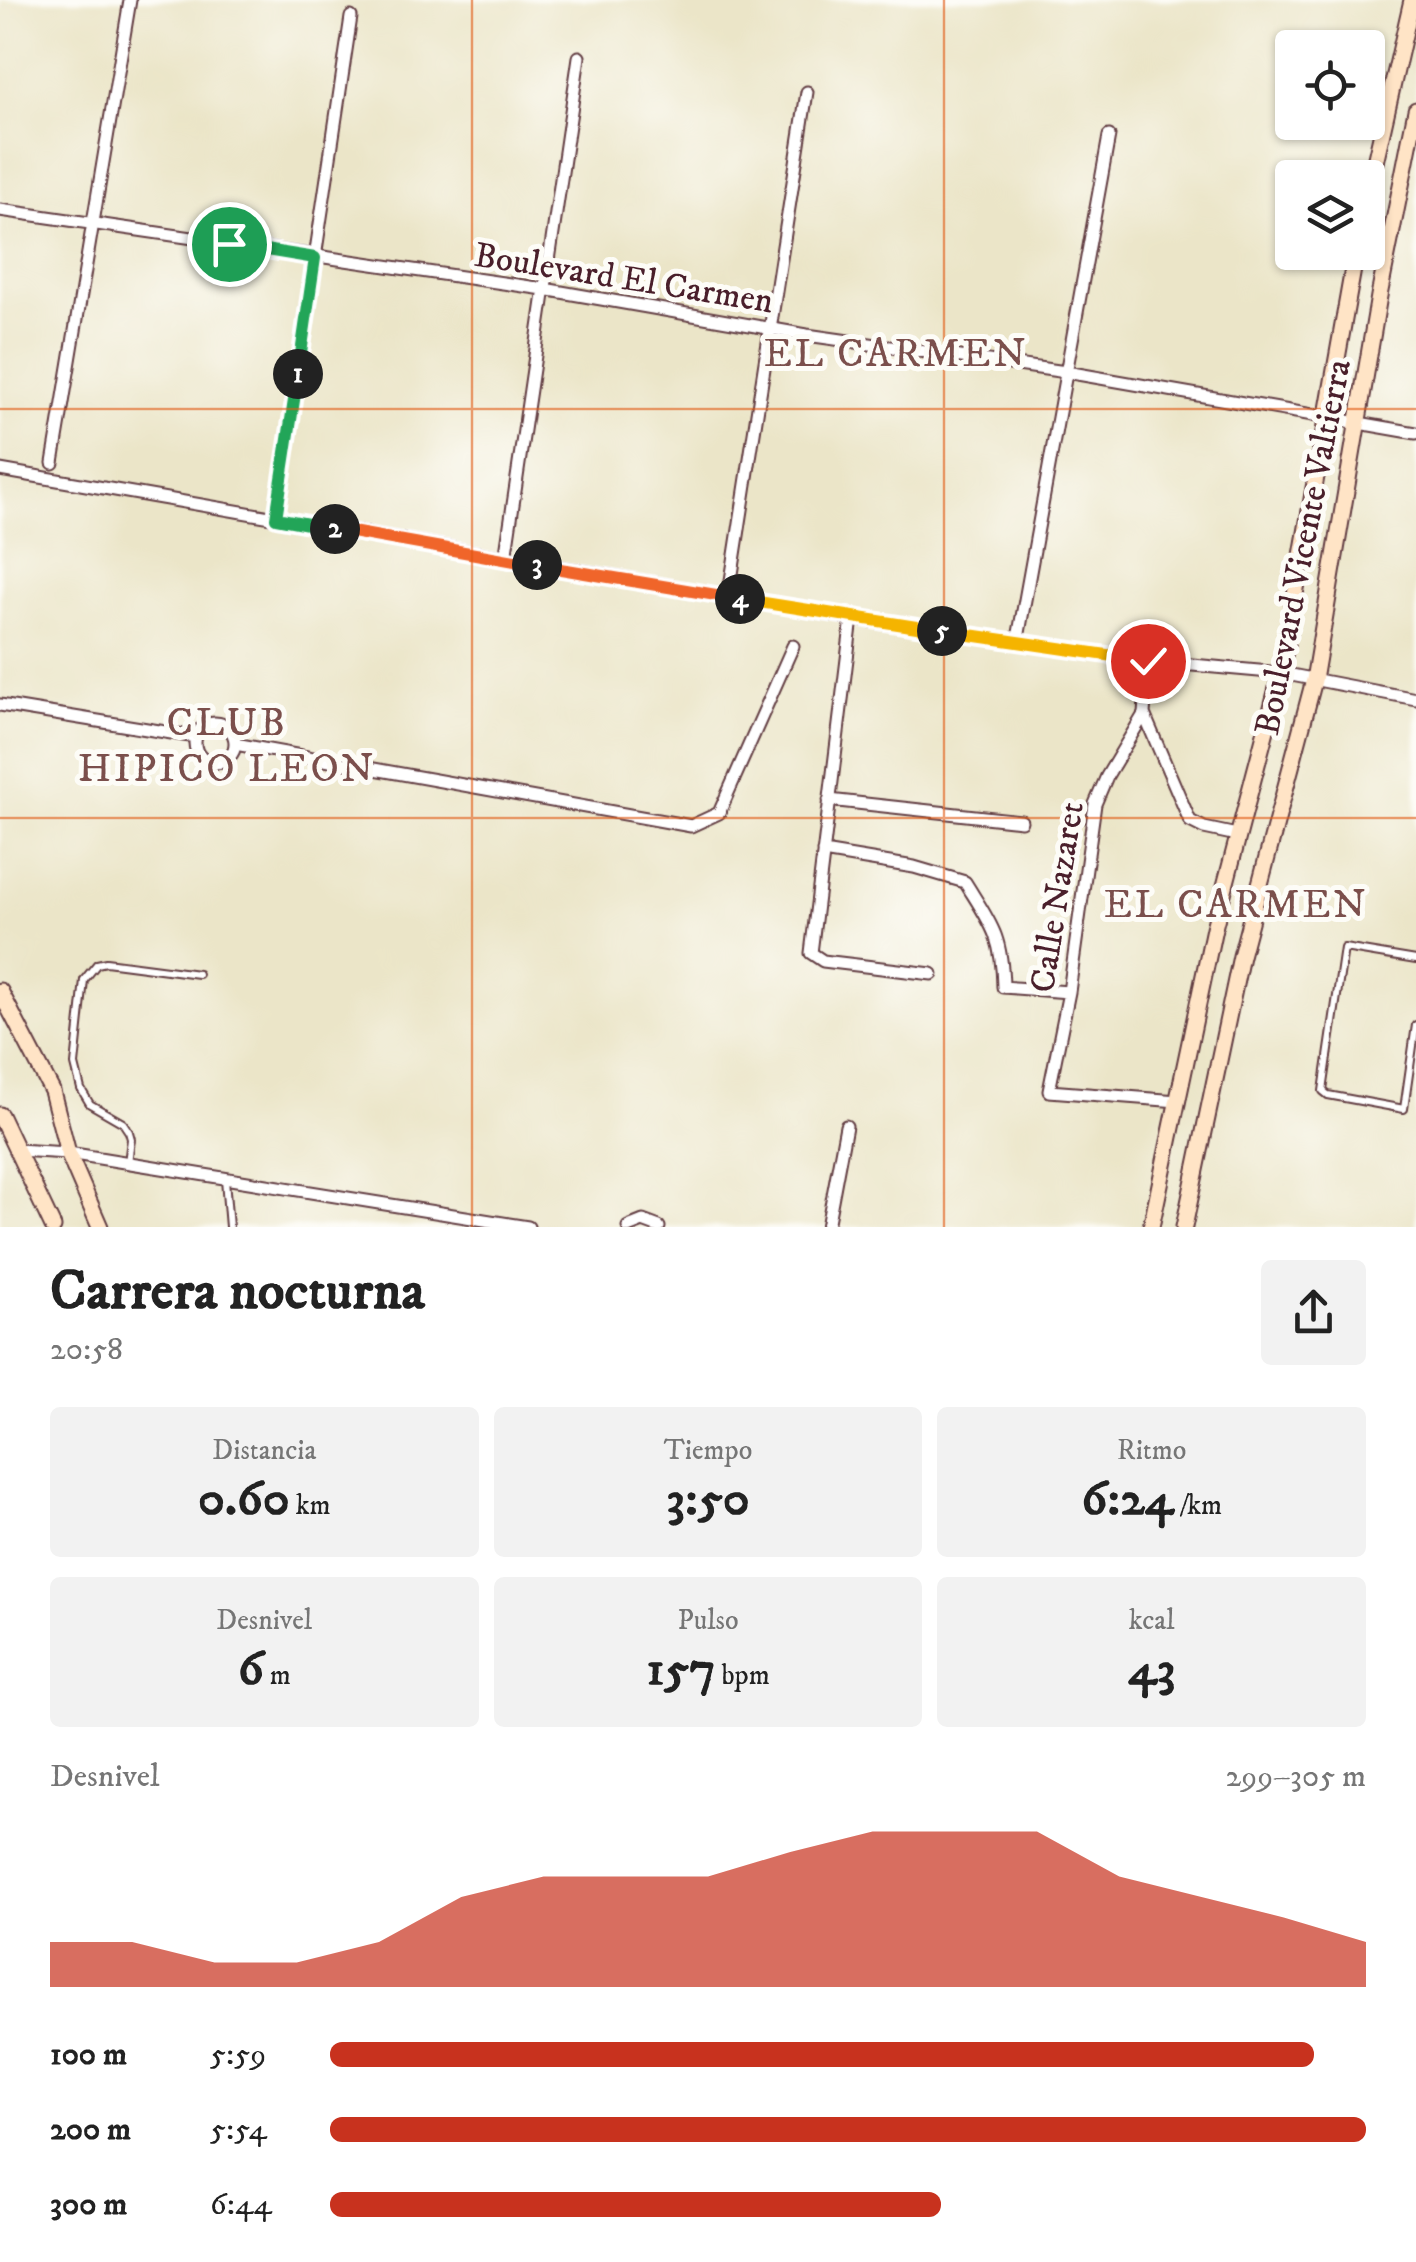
<!DOCTYPE html>
<html lang="es">
<head>
<meta charset="utf-8">
<style>
  :root { --surface:#fff; --page:#f2f2f2; --text:#222; --muted:#767676; --accent:#c8321e }
  body { margin:0; font-family:"IM FELL DW Pica",serif; background:var(--page); color:var(--text); height:100vh; display:flex; flex-direction:column; font-size:38px; white-space:nowrap }
  * { box-sizing:border-box; margin:0 }
  p { font-size:32px; color:var(--muted) }
  .icon { flex:none; width:55px; height:55px; fill:none; stroke:currentColor; stroke-width:2; stroke-linecap:round; stroke-linejoin:round }
  .map { position:relative; height:1227px; overflow:hidden }
  .sheet { display:flex; flex-direction:column; background:var(--surface); flex:1 }
  .sheet>* { flex:none }
  .fabs { position:absolute; left:1275px; top:30px; display:grid; gap:20px }
  .fabs a { display:grid; place-items:center; width:110px; height:110px; border-radius:10px; background:var(--surface); box-shadow:0 2px 8px #0004; font-size:50px }
  .pin { position:absolute; display:grid; place-items:center; width:85px; height:85px; color:#fff; margin:-42px; border:5px solid #fff; border-radius:50%; box-shadow:0 2px 10px #0007 }
  .km { position:absolute; width:50px; height:50px; margin:-25px; border-radius:50%; background:#222; color:#fff; font-size:28px; line-height:50px; text-align:center }
  .round { display:grid; place-items:center; flex:none; width:105px; height:105px; border-radius:10px; background:var(--page) }
  .overview { display:flex; align-items:center; justify-content:space-between; height:170px; padding:0 50px }
  h1 { font-size:55px; font-weight:700; line-height:75px }
  .metrics { display:grid; grid-template-columns:repeat(3,1fr); gap:15px; height:170px; padding:10px 50px }
  .metrics div { display:grid; align-content:center; border-radius:10px; background:var(--page); text-align:center }
  .metrics b { font-size:50px; font-weight:700 }
  .metrics small { font-size:28px; font-weight:400 }
  .metrics p { font-size:28px }
  .chart { height:280px; padding:20px 50px }
  .chart p { display:flex; justify-content:space-between }
  .chart svg { width:100%; height:180px; margin-top:10px; fill:var(--accent); opacity:.7 }
  ul { padding:0 50px; list-style:none; font-size:32px }
  li { display:grid; grid-template-columns:160px 120px 1fr; align-items:center; height:75px }
  li i { height:25px; border-radius:12px; background:var(--accent) }
  .map>svg:first-child { display:block }
  .lines { fill:none; stroke-linecap:round; stroke-linejoin:round }
  .service-casing { stroke:#623d43; stroke-width:10 }
  .minor-casing { stroke:#623d43; stroke-width:15 }
  .secondary-casing { stroke:#623d43; stroke-width:19 }
  .service { stroke:#fff; stroke-width:6 }
  .minor { stroke:#fff; stroke-width:11 }
  .secondary { stroke:#ffe4c6; stroke-width:15 }
  .split-1-casing { stroke:#fff; stroke-width:20 }
  .split-2-casing { stroke:#fff; stroke-width:20 }
  .split-3-casing { stroke:#fff; stroke-width:20 }
  .split-4-casing { stroke:#fff; stroke-width:20 }
  .split-5-casing { stroke:#fff; stroke-width:20 }
  .split-6-casing { stroke:#fff; stroke-width:20 }
  .split-1 { stroke:#22a559; stroke-width:12 }
  .split-2 { stroke:#22a559; stroke-width:12 }
  .split-3 { stroke:#f0652b; stroke-width:12 }
  .split-4 { stroke:#f0652b; stroke-width:12 }
  .split-5 { stroke:#f5b400; stroke-width:12 }
  .split-6 { stroke:#f5b400; stroke-width:12 }
  .grid { fill:none; stroke:#e0560e; stroke-width:2.5; stroke-opacity:0.55 }
  .labels { text-anchor:middle; stroke-width:10; stroke-linejoin:round; paint-order:stroke }
  .street-label { font-size:35px; fill:#4a1f2b; stroke:#fdfcf7 }
  .quarter-label { font-size:40px; letter-spacing:2.5px; fill:#7b4f4c; stroke:#fdfcf7 }
</style>
</head>
<body>
<div class="map">
<svg width="1416" height="1227" viewBox="0 0 1416 1227">
  <rect width="100%" height="100%" fill="#fdfcf7"/>
  <filter id="ink" filterUnits="userSpaceOnUse"><feTurbulence type="fractalNoise" baseFrequency=".01" numOctaves="2"/><feDisplacementMap in="SourceGraphic" scale="20" xChannelSelector="R" yChannelSelector="G"/><feConvolveMatrix kernelMatrix="1 2 1 2 8 2 1 2 1" color-interpolation-filters="sRGB"/></filter>
  <filter id="wash" filterUnits="userSpaceOnUse"><feTurbulence type="fractalNoise" baseFrequency=".0048" numOctaves="4" result="noise"/><feDisplacementMap in="SourceGraphic" scale="40" xChannelSelector="R" yChannelSelector="G"/><feGaussianBlur stdDeviation="2.25" result="paint"/><feColorMatrix in="noise" values="0 0 0 0 0 0 0 0 0 0 0 0 0 0 0 0 0 1.4 0 .05"/><feComposite in="paint" operator="in"/></filter>
  <g filter="url(#wash)">
    <rect width="100%" height="100%" fill="#ebe5c8"/>
  </g>
  <g filter="url(#ink)">
    <g class="lines">
      <defs>
        <path id="service" d="M 1416,960 L 1344,948 L 1323,1091 L 1328,1095 L 1404,1109 L 1416,1025
          M 128,1163 L 131,1139 L 129,1132 L 123,1123 L 90,1104 L 81,1089 L 75,1065 L 84,980 L 97,964 L 106,962 L 198,974
          M 225,1180 L 229,1227"/>
        <path id="minor" d="M 0,210 L 544,289 L 807,335 L 1066,372 L 1416,433
          M 53,463 L 130,0
          M 0,470 L 852,618 L 1148,661 L 1281,673 L 1416,699
          M 276,518 L 351,17
          M 505,559 L 579,57
          M 730,587 L 807,92
          M 852,618 L 811,953 L 823,961 L 932,974
          M 1019,633 L 1109,136
          M 1148,661 L 1144,714 L 1107,776 L 1095,804 L 1069,992 L 1049,1091 L 1178,1101
          M 0,705 L 196,737
          M 1144,714 L 1190,821 L 1204,828 L 1237,835
          M195 743a20 20 0 1 1 40 0a20 20 0 1 1-40 0Z
          M 235,744 L 691,826 L 719,813 L 793,646
          M 829,800 L 1021,821
          M 823,852 L 914,867 L 965,882 C 991,924 1002,935 1003,987 L 1069,992
          M 17,1150 L 68,1153 L 528,1227
          M 628,1227 L 643,1221 L 659,1227
          M 827,1227 L 846,1126"/>
        <path id="secondary" d="M 1368,193 L 1412,0
          M 0,991 L 52,1091 L 68,1153 L 100,1227
          M 0,1115 L 53,1227
          M 1151,1227 L 1214,928 L 1281,673 L 1356,252
          M 1184,1227 L 1241,956 L 1314,680 L 1379,296 L 1416,110"/>
      </defs>
      <use href="#service" class="service-casing"/>
      <use href="#minor" class="minor-casing"/>
      <use href="#secondary" class="secondary-casing"/>
      <use href="#service" class="service"/>
      <use href="#minor" class="minor"/>
      <use href="#secondary" class="secondary"/>
    </g>
  </g>
  <g class="lines" filter="url(#ink)">
    <defs>
      <path id="split-1" d="M 229,244 L 315,258 L 298,374"/>
      <path id="split-2" d="M 298,374 L 276,518 L 335,529"/>
      <path id="split-3" d="M 335,529 L 537,565"/>
      <path id="split-4" d="M 537,565 L 740,599"/>
      <path id="split-5" d="M 740,599 L 942,631"/>
      <path id="split-6" d="M 942,631 L 1148,661"/>
    </defs>
    <use href="#split-1" class="split-1-casing"/>
    <use href="#split-2" class="split-2-casing"/>
    <use href="#split-3" class="split-3-casing"/>
    <use href="#split-4" class="split-4-casing"/>
    <use href="#split-5" class="split-5-casing"/>
    <use href="#split-6" class="split-6-casing"/>
    <use href="#split-1" class="split-1"/>
    <use href="#split-2" class="split-2"/>
    <use href="#split-3" class="split-3"/>
    <use href="#split-4" class="split-4"/>
    <use href="#split-5" class="split-5"/>
    <use href="#split-6" class="split-6"/>
  </g>
  <path class="grid" d="M 472,0 L 472,1227M 944,0 L 944,1227M 0,409 L 1416,409M 0,818 L 1416,818"/>
  <g class="labels">
    <g class="street-label">
      <text transform="translate(624 277) rotate(9)" y="12">Boulevard El Carmen</text>
      <text transform="translate(1302 547) rotate(-79)" y="12">Boulevard Vicente Valtierra</text>
      <text transform="translate(1056 897) rotate(-81)" y="12">Calle Nazaret</text>
    </g>
    <g class="quarter-label">
      <text x="896" y="366">EL CARMEN</text>
      <text x="227" y="735">CLUB<tspan x="227" dy="46">HIPICO LEON</tspan></text>
      <text x="1236" y="917">EL CARMEN</text>
    </g>
  </g>
</svg>
<div class="fabs">
<a><svg class="icon" aria-label="locate" viewBox="0 0 24 24"><circle cx="12" cy="12" r="6"/><path d="M12 2v4M12 18v4M2 12h4M18 12h4"/></svg></a>
<a><svg class="icon" aria-label="layers" viewBox="0 0 24 24"><path d="M12 4l9 5-9 5-9-5zM3 14l9 5 9-5"/></svg></a>
</div>
<div class="pin" style="left:229px;top:244px;background:#1e9e55"><svg class="icon" aria-label="arrive" viewBox="0 0 24 24"><path d="M6 21V4h12l-3 4 3 4H6"/></svg></div>
<div class="pin" style="left:1148px;top:661px;background:#d93025"><svg class="icon" aria-label="check" viewBox="0 0 24 24"><path d="M5 12l5 5 9-10"/></svg></div>
<b class="km" style="left:298px;top:374px">1</b>
<b class="km" style="left:335px;top:529px">2</b>
<b class="km" style="left:537px;top:565px">3</b>
<b class="km" style="left:740px;top:599px">4</b>
<b class="km" style="left:942px;top:631px">5</b>
</div>
<section class="sheet">
<div class="overview"><div><h1>Carrera nocturna</h1><p>20:58</p></div><a class="round"><svg class="icon" aria-label="share" viewBox="0 0 24 24"><path d="M12 15V3M7 8l5-5 5 5M5 13v7h14v-7"/></svg></a></div>
<div class="metrics">
<div><p>Distancia</p><b>0.60<small> km</small></b></div>
<div><p>Tiempo</p><b>3:50</b></div>
<div><p>Ritmo</p><b>6:24<small> /km</small></b></div>
</div>
<div class="metrics">
<div><p>Desnivel</p><b>6<small> m</small></b></div>
<div><p>Pulso</p><b>157<small> bpm</small></b></div>
<div><p>kcal</p><b>43</b></div>
</div>
<div class="chart"><p><span>Desnivel</span>299–305 m</p>
<svg viewBox="0 0 160 44" preserveAspectRatio="none"><path d="M0 44V33L10 33L20 38L30 38L40 33L50 22L60 17L70 17L80 17L90 11L100 6L110 6L120 6L130 17L140 22L150 27L160 33V44z"/></svg>
</div>
<ul>
<li><b>100 m</b>5:59<i style="width:95%"></i></li>
<li><b>200 m</b>5:54<i style="width:100%"></i></li>
<li><b>300 m</b>6:44<i style="width:59%"></i></li>
</ul>
</section>
</body>
</html>
